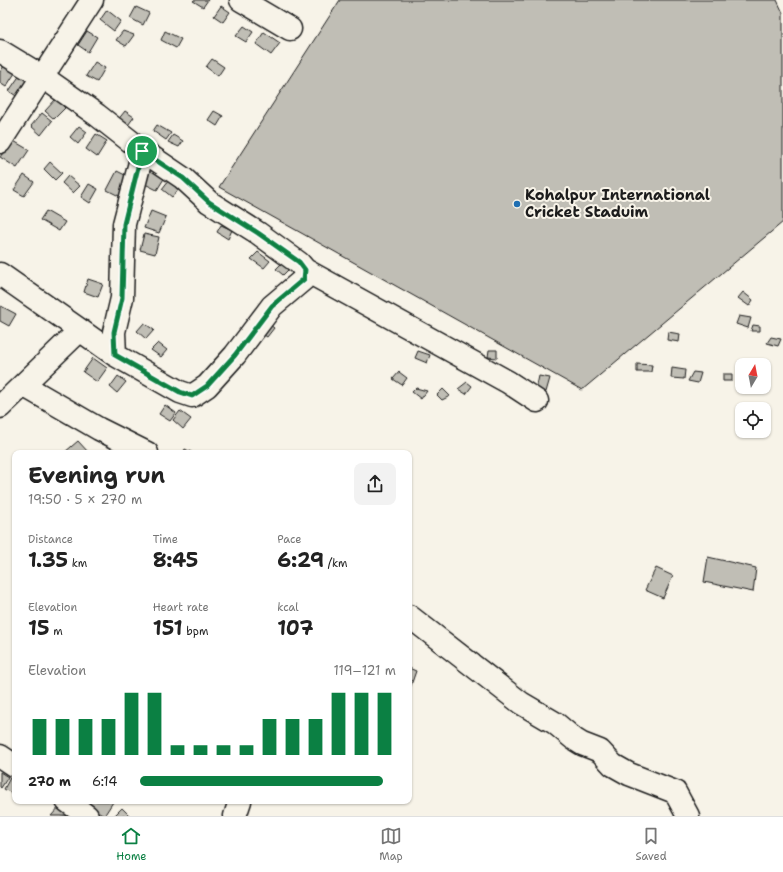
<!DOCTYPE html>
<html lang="en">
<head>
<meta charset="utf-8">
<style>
  :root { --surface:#fff; --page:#f2f2f2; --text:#222; --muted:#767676; --line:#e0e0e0; --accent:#0b8043 }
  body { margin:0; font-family:"Shantell Sans",sans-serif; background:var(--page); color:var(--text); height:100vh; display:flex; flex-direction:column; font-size:15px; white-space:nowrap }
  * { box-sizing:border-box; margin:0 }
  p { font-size:13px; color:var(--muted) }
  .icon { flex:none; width:22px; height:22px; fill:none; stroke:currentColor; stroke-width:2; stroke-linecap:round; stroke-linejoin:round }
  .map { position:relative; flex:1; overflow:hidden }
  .side { position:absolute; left:12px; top:450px; width:400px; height:354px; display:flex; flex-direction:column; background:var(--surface); border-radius:8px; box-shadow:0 1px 3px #0004 }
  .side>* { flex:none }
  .needle { width:26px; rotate:10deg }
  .fabs { position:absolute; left:735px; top:358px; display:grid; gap:8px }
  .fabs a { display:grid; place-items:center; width:36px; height:36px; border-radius:8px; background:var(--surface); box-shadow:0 1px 3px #0004; font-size:20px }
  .pin { position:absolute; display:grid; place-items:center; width:34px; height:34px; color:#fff; margin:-17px; border:2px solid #fff; border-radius:50%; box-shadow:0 1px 4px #0007 }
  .round { display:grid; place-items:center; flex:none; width:42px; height:42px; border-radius:8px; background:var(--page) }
  .head { display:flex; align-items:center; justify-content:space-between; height:68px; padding:0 16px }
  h1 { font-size:22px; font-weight:700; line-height:30px }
  .figures { display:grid; grid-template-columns:repeat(3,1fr); gap:6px; height:68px; padding:4px 16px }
  .figures div { display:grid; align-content:center }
  .figures b { font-size:20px; font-weight:700 }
  .figures small { font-size:11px; font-weight:400 }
  .figures p { font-size:11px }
  .chart { height:112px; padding:8px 16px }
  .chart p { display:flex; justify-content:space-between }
  .chart svg { width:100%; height:72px; margin-top:4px; stroke:var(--accent); stroke-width:6 }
  ul { padding:0 16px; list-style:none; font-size:13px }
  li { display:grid; grid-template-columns:64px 48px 1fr; align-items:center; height:30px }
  li i { height:10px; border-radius:5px; background:var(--accent) }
  .tabs { display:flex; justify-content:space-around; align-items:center; height:56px; border-top:1px solid var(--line); background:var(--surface); font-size:11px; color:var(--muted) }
  .tabs a { display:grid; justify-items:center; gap:2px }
  .tabs .selected { color:var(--accent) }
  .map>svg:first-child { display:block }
  .building { fill:#c0beb5; stroke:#1c1c1c }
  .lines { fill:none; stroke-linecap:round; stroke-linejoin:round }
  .minor-casing { stroke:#1c1c1c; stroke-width:25 }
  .minor { stroke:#f7f3e8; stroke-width:22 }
  .route-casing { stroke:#fff; stroke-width:8 }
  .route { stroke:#0b8043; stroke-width:5 }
  .poi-dot { fill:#1f6fb2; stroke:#f7f3e8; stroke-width:1.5 }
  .labels { text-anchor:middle; stroke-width:4; stroke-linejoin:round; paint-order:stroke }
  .poi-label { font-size:15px; font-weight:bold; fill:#1c1c1c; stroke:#f7f3e8; text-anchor:start }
</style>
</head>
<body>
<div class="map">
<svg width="783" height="816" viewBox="0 0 783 816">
  <rect width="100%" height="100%" fill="#f7f3e8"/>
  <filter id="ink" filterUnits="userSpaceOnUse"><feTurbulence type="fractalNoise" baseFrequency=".025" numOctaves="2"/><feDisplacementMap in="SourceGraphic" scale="8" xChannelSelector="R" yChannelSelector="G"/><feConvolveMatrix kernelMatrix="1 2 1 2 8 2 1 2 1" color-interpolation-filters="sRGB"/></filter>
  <g filter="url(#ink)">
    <path class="building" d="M 194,0 L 208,0 L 203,7 L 193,1 Z
      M 340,0 L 777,0 L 783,13 L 783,222 L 582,390 L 219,187 Z
      M 221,6 L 230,12 L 223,22 L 214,16 Z
      M 136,7 L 149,13 L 143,25 L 130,18 Z
      M 107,10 L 121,21 L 114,31 L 100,20 Z
      M 244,26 L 253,32 L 246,42 L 236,36 Z
      M 87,31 L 97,37 L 88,52 L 78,45 Z
      M 123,31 L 134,35 L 126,46 L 116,40 Z
      M 165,31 L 181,39 L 176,48 L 161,40 Z
      M 264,32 L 280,43 L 271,55 L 256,44 Z
      M 212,59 L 224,67 L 218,76 L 206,67 Z
      M 95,62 L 105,68 L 97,82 L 86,76 Z
      M 4,66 L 15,73 L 6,87 L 0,83 L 0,72 Z
      M 20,75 L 30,82 L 19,98 L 9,91 Z
      M 56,99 L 65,108 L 54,119 L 45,111 Z
      M 125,111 L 134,117 L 126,128 L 117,121 Z
      M 214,111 L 223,116 L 217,126 L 208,120 Z
      M 42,113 L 52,121 L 41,135 L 31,126 Z
      M 157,125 L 171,133 L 166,140 L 153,131 Z
      M 79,126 L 87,132 L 78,144 L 70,137 Z
      M 96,134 L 107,141 L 97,157 L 86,149 Z
      M 173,135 L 183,141 L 179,147 L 168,142 Z
      M 12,140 L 29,150 L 17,168 L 0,157 Z
      M 50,162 L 62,173 L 55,180 L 44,169 Z
      M 151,169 L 165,177 L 157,190 L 143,183 Z
      M 117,171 L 129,177 L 119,196 L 107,190 Z
      M 24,175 L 34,182 L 24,196 L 14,190 Z
      M 68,176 L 80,186 L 73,193 L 62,183 Z
      M 169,180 L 179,189 L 172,197 L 162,189 Z
      M 89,184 L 98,189 L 90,203 L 81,197 Z
      M 46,211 L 65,222 L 59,231 L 40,220 Z
      M 151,211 L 166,217 L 159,233 L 144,228 Z
      M 221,225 L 232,230 L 228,239 L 217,232 Z
      M 144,234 L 159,237 L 155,254 L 140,250 Z
      M 258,252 L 270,261 L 264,268 L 251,259 Z
      M 281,264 L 289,269 L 283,275 L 276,269 Z
      M 88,279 L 103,284 L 98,297 L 84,292 Z
      M 743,292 L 753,300 L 749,306 L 738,298 Z
      M 1,306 L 16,314 L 9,326 L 0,321 L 0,308 Z
      M 739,316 L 751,318 L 748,328 L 736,324 Z
      M 265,321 L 274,328 L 267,337 L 258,331 Z
      M 144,323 L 154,330 L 146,339 L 137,331 Z
      M 753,325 L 760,326 L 760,331 L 751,331 Z
      M 668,332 L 680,334 L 679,342 L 667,340 Z
      M 771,337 L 781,339 L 778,346 L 767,343 Z
      M 158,343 L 167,350 L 161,357 L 151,350 Z
      M 489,350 L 497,350 L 497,358 L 488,357 Z
      M 418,351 L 430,355 L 427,363 L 415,358 Z
      M 93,358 L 107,368 L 97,382 L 83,372 Z
      M 637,364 L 652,365 L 651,372 L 637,372 Z
      M 672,368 L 685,370 L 684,379 L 671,378 Z
      M 399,372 L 407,378 L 402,385 L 393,379 Z
      M 693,372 L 701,373 L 698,383 L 688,381 Z
      M 723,374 L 732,374 L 732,381 L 723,381 Z
      M 118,376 L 126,382 L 117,393 L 110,387 Z
      M 539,376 L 550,378 L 546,392 L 536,390 Z
      M 467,382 L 472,386 L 466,394 L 458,389 Z
      M 416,388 L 427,391 L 421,399 L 412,392 Z
      M 443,389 L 450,396 L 442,400 L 437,395 Z
      M 165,405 L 176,413 L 170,421 L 159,414 Z
      M 180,411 L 191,419 L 183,429 L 173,420 Z
      M 78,441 L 89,453 L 65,452 Z
      M 185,449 L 193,453 L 183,453 Z
      M 708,557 L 756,568 L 753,592 L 704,582 Z
      M 656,568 L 673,576 L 663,598 L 645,590 Z
      M 409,668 L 416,671 L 409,691 Z
      M 0,772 L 8,777 L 1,788 L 0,787 Z
      M 10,778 L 15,781 L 15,795 L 4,789 Z
      M 89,801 L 110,801 L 113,802 L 104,816 L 86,805 Z
      M 61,805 L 73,816 L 51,816 Z
      M 122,808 L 130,816 L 114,816 Z"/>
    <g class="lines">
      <defs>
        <path id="minor" d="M 241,0 L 290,29
          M 0,51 L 43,77 L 97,115 L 143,151 L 183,178 L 209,202 L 258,233 L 299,263 L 305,270 L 304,279 L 272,306 L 235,355 L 207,386 L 192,396 L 180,392 L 115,355 L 80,330
          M 0,142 L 92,0
          M 305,270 L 508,382 L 537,401
          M 0,274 L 80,330 L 0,407
          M 115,355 L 114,332 L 122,298 L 124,224 L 143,151
          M 23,385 L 99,429 L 147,453
          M 409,616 L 521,703 L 555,723 L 574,739 L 582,744 L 600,751 L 613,765 L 629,774 L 675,792 L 688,816
          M 0,756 L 15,766
          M 67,801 L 87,816
          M 235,816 L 240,801"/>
      </defs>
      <use href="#minor" class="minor-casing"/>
      <use href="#minor" class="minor"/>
    </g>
  </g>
  <g class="lines" filter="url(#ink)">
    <defs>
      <path id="route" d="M 142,151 L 183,178 L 209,202 L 258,233 L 299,262 L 305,270 L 304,279 L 272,306 L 235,355 L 207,386 L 192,396 L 180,392 L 115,355 L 114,332 L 122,298 L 124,224 Z"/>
    </defs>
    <use href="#route" class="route-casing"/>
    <use href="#route" class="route"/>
  </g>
  <circle class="poi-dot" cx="517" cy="204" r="4"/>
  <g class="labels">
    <g class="poi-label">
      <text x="525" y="200">Kohalpur International<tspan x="525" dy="17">Cricket Staduim</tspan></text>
    </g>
  </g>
</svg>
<div class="fabs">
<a><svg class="needle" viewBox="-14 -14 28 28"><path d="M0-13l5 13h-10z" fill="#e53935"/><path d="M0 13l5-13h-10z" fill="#767676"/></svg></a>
<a><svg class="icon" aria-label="locate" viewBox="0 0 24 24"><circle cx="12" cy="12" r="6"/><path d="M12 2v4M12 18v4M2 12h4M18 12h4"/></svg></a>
</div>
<div class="pin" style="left:142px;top:151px;background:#1e9e55"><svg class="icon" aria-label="arrive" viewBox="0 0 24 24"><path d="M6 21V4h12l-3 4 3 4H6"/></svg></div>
<section class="side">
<div class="head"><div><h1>Evening run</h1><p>19:50 · 5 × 270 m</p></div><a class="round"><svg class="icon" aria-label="share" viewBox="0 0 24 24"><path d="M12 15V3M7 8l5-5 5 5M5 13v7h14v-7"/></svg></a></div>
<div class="figures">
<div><p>Distance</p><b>1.35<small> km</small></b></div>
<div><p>Time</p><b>8:45</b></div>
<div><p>Pace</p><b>6:29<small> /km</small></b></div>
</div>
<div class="figures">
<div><p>Elevation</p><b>15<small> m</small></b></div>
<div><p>Heart rate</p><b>151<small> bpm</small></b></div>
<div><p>kcal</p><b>107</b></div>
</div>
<div class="chart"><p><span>Elevation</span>119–121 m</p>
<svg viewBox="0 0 160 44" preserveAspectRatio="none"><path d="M5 44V22M15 44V22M25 44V22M35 44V22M45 44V6M55 44V6M65 44V38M75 44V38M85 44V38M95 44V38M105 44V22M115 44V22M125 44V22M135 44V6M145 44V6M155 44V6"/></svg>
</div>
<ul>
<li><b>270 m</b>6:14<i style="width:95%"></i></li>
</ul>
</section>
</div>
<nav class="tabs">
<a class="selected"><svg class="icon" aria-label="home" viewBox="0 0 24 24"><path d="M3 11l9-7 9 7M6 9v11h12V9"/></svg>Home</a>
<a><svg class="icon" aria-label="map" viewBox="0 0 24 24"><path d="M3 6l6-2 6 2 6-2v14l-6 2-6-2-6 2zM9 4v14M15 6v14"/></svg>Map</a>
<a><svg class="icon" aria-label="saved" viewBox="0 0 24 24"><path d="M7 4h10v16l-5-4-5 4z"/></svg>Saved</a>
</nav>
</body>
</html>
